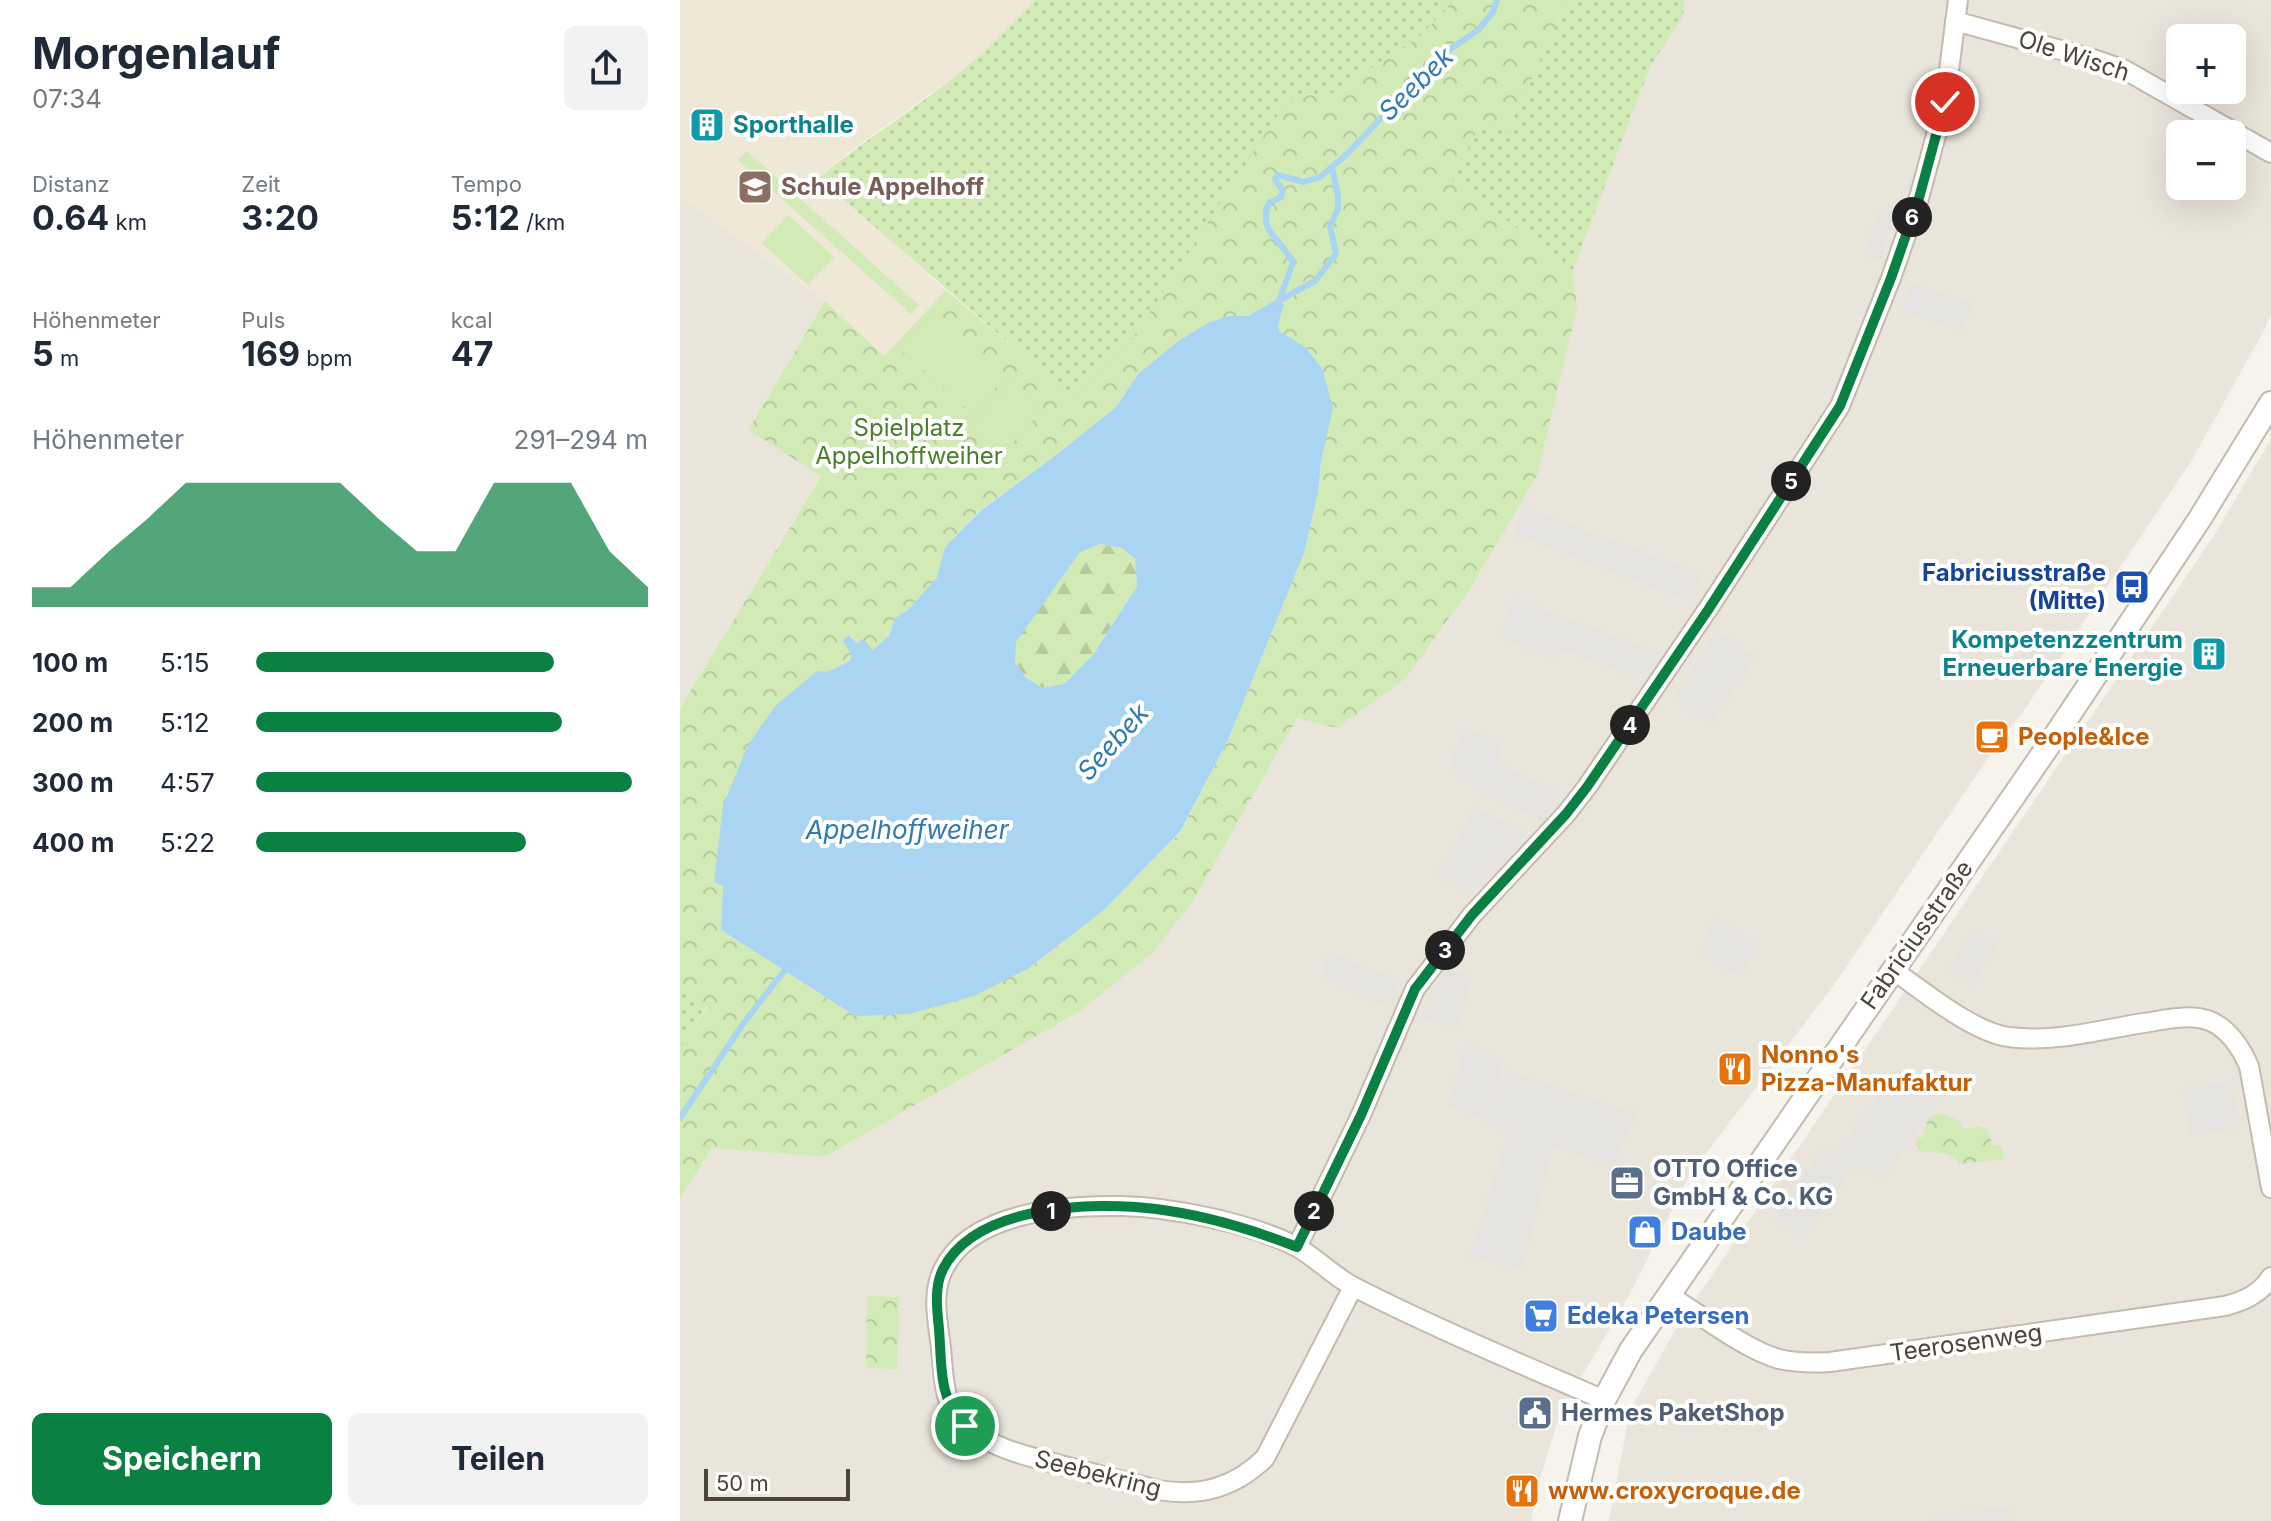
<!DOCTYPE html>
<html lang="de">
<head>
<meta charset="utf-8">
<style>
  :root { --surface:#fff; --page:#f2f2f3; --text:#1f2937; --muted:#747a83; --accent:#0b8043 }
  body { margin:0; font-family:Inter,sans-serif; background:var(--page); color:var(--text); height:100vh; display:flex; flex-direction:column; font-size:30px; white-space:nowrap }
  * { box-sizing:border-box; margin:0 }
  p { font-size:26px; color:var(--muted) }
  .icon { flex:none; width:44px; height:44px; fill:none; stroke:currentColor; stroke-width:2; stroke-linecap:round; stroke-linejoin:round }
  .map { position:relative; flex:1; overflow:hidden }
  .sheet { display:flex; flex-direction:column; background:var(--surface); width:680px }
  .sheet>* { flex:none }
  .tools { position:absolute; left:1486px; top:24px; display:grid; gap:16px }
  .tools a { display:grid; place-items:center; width:80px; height:80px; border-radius:12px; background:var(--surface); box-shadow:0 8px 32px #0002; font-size:40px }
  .scale { position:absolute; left:24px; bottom:20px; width:146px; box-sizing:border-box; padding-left:8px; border:4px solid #4b4439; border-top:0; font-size:22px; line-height:28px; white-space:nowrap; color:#4b4439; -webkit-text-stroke:6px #fff; paint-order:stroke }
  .pin { position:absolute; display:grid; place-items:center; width:68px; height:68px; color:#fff; margin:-34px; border:4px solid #fff; border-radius:50%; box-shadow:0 2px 8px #0007 }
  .km { position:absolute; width:40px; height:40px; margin:-20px; border-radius:50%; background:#222; color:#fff; font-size:22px; line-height:40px; text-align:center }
  .round { display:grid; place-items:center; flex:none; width:84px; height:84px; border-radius:12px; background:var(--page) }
  .summary { display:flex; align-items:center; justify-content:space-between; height:136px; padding:0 32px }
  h1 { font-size:44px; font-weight:700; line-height:60px }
  .metrics { display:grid; grid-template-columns:repeat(3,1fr); gap:12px; height:136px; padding:8px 32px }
  .metrics div { display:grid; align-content:center }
  .metrics b { font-size:34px; font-weight:700 }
  .metrics small { font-size:22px; font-weight:400 }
  .metrics p { font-size:22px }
  .chart { height:224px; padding:16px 32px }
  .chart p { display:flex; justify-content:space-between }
  .chart svg { width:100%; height:144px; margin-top:8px; fill:var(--accent); opacity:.7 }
  .action { display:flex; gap:16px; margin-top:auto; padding:16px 32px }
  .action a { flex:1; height:92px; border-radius:12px; background:var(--accent); color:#fff; font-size:32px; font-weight:700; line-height:92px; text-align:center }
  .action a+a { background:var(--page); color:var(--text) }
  ul { padding:0 32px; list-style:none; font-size:26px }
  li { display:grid; grid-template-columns:128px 96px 1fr; align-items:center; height:60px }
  li i { height:20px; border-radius:10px; background:var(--accent) }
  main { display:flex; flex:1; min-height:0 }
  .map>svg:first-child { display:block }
  .residential { fill:#eae5da; fill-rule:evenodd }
  .education { fill:#efe8d6 }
  .grass { fill:url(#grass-dots) }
  .forest { fill:url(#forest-firs) }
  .park { fill:url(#park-crowns); fill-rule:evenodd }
  .pitch { fill:#d2eab5 }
  .parking { fill:#e5e3e0 }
  .water { fill:#a9d4f2; fill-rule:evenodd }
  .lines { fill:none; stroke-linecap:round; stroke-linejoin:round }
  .stream { stroke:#a9d4f2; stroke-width:6 }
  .minor-casing { stroke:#c2bbae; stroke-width:22 }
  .tertiary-casing { stroke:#c2bbae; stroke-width:26 }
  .minor { stroke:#fff; stroke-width:18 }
  .tertiary { stroke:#fff; stroke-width:22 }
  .route-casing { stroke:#fff; stroke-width:16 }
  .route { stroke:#0b8043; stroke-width:10 }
  .labels { text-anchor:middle; stroke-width:8; stroke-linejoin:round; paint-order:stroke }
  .street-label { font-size:24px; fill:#4b4439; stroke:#fff }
  .culture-label { font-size:24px; font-weight:bold; fill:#0d838f; stroke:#fff; text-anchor:start }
  .education-label { font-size:24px; font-weight:bold; fill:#785e54; stroke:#fff; text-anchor:start }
  .park-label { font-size:24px; fill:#4a7f2a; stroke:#fff }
  .transit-label { font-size:24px; font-weight:bold; fill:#164399; stroke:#fff; text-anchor:end }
  .food-label { font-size:24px; font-weight:bold; fill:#c56008; stroke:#fff; text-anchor:start }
  .service-label { font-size:24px; font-weight:bold; fill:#4e5e75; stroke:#fff; text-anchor:start }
  .shop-label { font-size:24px; font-weight:bold; fill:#366cbe; stroke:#fff; text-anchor:start }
  .water-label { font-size:26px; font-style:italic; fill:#2e7ab2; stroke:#fff }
</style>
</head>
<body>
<main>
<section class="sheet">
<div class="summary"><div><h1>Morgenlauf</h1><p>07:34</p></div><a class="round"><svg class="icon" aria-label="share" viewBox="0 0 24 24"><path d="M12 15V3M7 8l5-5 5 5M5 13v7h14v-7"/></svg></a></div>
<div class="metrics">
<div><p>Distanz</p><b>0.64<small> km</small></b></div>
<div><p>Zeit</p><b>3:20</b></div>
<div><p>Tempo</p><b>5:12<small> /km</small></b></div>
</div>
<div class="metrics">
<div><p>Höhenmeter</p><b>5<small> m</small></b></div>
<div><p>Puls</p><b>169<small> bpm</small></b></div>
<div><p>kcal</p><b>47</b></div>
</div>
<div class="chart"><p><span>Höhenmeter</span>291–294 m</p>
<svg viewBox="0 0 160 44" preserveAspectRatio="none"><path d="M0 44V38L10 38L20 27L30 17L40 6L50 6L60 6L70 6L80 6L90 17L100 27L110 27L120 6L130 6L140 6L150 27L160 38V44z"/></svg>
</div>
<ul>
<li><b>100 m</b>5:15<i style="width:76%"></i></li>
<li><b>200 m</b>5:12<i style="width:78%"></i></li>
<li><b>300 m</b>4:57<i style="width:96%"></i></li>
<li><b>400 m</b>5:22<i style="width:69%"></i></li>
</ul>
<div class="action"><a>Speichern</a><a>Teilen</a></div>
</section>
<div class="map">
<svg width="1591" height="1521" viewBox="0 0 1591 1521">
  <defs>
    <pattern id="grass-dots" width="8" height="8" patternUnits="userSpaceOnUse" patternTransform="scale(2)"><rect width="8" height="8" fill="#d2eab5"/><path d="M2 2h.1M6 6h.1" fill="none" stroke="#b6ca9c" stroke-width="1.8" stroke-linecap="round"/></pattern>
    <pattern id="forest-firs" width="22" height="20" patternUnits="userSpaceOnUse" patternTransform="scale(2)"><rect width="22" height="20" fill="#d2eab5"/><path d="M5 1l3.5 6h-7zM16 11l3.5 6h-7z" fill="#b6ca9c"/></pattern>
    <pattern id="park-crowns" width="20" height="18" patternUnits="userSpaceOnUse" patternTransform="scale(2)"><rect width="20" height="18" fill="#d2eab5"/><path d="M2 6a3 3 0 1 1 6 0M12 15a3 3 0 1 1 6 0" fill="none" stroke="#b6ca9c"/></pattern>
  </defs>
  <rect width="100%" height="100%" fill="#f6f3ec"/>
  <path class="residential" d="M 1005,0 L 1591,0 L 1591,314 L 1583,332 L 1512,460 L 1343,712 L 1314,749 L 1156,982 L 1009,1176 L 948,1297 L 880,1414 L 856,1491 L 851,1521 L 0,1521 L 0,1198 L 32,1148 L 144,1157 L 513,901 L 617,718 L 897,308 L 893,270 L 970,67 L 1003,16 ZM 1500,38 L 1552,38 L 1552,90 L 1500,90 ZM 1500,134 L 1552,134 L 1552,186 L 1500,186 Z
    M 0,196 L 145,301 L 68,430 L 141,475 L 0,708 Z
    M 1591,439 L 1591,1521 L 929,1521 L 950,1410 L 998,1325 L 1533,537 Z"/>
  <path class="education" d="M 0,0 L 355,0 L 328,30 L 278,74 L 172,150 L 140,177 L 266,290 L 204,356 L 145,301 L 0,196 Z"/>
  <path class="grass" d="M 355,0 L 774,0 L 742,35 L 650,95 L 618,94 L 453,338 L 392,398 L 139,178 C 184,140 234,110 279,73 C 306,51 331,26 355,0 Z
    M 887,0 L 1005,0 L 1003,16 L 970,67 L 893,270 L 771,180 L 802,121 L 827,132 Z
    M 0,987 L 28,1004 L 0,1049 Z"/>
  <path class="forest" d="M 420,544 L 442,548 L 455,559 L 457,586 L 413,655 L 384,684 L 362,688 L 345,677 L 335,662 L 335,642 L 400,551 Z"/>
  <path class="park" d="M 774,0 L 887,0 L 827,133 L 802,121 L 772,179 L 893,270 L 897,308 L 857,475 L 789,590 L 726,678 L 657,728 L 617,718 L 513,901 L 473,952 L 400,1011 L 144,1157 L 32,1148 L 0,1198 L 0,1049 L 28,1005 L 0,987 L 0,708 L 141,476 L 68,430 L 145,301 L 204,356 L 266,290 L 392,397 L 453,338 L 604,105 L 618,94 L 650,95 L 742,35 ZM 600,300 L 604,304 L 598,326 L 599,331 L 624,346 L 641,461 L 638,493 L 624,553 L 548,740 L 500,833 L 424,910 L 349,968 L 175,1016 L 41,930 L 43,886 L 146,672 L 170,661 L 171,655 L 164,640 L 170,635 L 177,643 L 193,651 L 209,634 L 215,618 L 228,610 L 257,577 L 265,547 L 299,511 L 376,455 L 436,407 L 458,374 L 497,342 L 529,323 L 548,316 L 568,316 Z
    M 1258,1113 L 1278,1120 L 1283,1129 L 1300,1127 L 1306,1129 L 1313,1145 L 1320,1146 L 1323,1150 L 1323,1159 L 1279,1164 C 1272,1149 1255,1154 1240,1152 L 1236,1144 L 1237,1139 L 1243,1137 L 1248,1119 Z
    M 187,1296 L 219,1297 L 217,1369 L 186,1368 Z"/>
  <path class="pitch" d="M 67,151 L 239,305 L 231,314 L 58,160 Z
    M 108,215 L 154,257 L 128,285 L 82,243 Z
    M 255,311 L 327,375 L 292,414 L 220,349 Z
    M 331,381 L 363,410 L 320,457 L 288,428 Z"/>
  <path class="parking" d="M 1200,208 L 1216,214 L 1200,260 L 1184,255 Z
    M 1233,283 L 1294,303 L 1280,330 L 1221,312 Z
    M 844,507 L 1024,575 L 1005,600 L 833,534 Z
    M 834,599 L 981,653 L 960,679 L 883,650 L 875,660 L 820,637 Z
    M 1359,627 L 1389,645 L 1366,679 L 1338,660 Z
    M 1036,631 L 1075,656 L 1032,723 L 993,698 Z
    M 783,728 L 822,741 L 818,763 L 881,796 L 859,819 L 768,772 Z
    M 795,807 L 847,835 L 788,890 L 757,876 Z
    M 1032,919 L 1080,944 L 1060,976 L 1021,954 Z
    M 1295,930 L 1319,946 L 1291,985 L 1268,969 Z
    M 649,952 L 721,981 L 702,1006 L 642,977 Z
    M 768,966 L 791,978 L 779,1028 L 738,1019 Z
    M 785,1044 L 823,1063 L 812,1106 L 826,1070 L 957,1113 L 933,1165 L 873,1148 L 842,1270 L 790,1257 L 828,1132 L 806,1124 L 807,1119 L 768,1106 Z
    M 1242,1065 L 1270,1084 L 1202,1180 L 1186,1169 L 1172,1170 L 1122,1239 L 1095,1219 L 1144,1147 L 1155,1155 L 1220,1068 L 1233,1076 Z
    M 1552,1081 L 1560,1128 L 1510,1136 L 1503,1089 Z
    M 1328,1507 L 1329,1521 L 1253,1521 L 1252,1515 Z"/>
  <path class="water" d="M 596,300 L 604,304 L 598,326 L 599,331 L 624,346 L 642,368 L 653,408 L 641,461 L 638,493 L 624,553 L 548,740 L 500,832 L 424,910 L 349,968 L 294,996 L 229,1014 L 175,1016 L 41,930 L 43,886 L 34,882 L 43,806 L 67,747 L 95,706 L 137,671 L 146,672 L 170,661 L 171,655 L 163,640 L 169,635 L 177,643 L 183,639 L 193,650 L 209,635 L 215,618 L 228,610 L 257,577 L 265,547 L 300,511 L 376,455 L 436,407 L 458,374 L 497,342 L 528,323 L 548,316 L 568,316 ZM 420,544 L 442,548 L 455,559 L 457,586 L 413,655 L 384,684 L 362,688 L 345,677 L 335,662 L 336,642 L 400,552 Z"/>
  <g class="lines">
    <path class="stream" d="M 600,300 L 635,281 L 656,254 L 650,226 L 658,209 L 658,196 L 652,168
      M 597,306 L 613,263 C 602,239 577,232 589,203 L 601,197 L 603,191 L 595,179 L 598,175 L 624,182 L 640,177 L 667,154 L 759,57 L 798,30 L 813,12 L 817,0
      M 0,1118 L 63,1024 L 104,971 L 111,967"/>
    <defs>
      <path id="minor" d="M 1275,21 L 1413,59 L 1445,70 L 1591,153
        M 1213,970 C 1243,991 1294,1033 1329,1037 C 1372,1043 1420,1030 1463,1023 C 1484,1020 1509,1013 1530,1021 C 1549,1029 1561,1048 1569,1066 L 1591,1188
        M 617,1247 L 681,1115 L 735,989 L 792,915 L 886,814 L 907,787 L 1030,606 L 1160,406 L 1211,278 L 1239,198 L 1265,102 L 1278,0
        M 673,1287 L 585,1458 C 554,1488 520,1497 478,1490 C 447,1482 416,1474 384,1466 C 349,1456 313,1450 285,1425 C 262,1405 264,1376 261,1348 C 258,1323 251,1294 263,1270 C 290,1212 385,1205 441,1206 C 492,1207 571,1223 617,1247 C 638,1259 655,1278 676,1288 C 757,1329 841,1364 924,1400
        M 988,1295 C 1020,1314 1064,1349 1099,1359 C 1116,1363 1133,1363 1150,1362 L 1545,1306 C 1564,1301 1580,1294 1591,1277"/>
      <path id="tertiary" d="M 890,1521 L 910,1436 L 924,1400 L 951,1350 L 1371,742 L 1519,520 L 1591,403"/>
    </defs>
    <use href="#minor" class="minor-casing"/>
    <use href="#tertiary" class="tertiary-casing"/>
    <use href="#minor" class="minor"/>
    <use href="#tertiary" class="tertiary"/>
  </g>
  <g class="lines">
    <defs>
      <path id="route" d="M 285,1426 C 258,1399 262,1365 259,1329 C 257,1309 254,1287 263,1269 C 296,1205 413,1201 476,1209 C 524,1215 571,1229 617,1247 L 681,1115 L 735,989 L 792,915 L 886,814 L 907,787 L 1028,610 L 1160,406 L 1211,278 L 1239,198 L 1265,102"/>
    </defs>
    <use href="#route" class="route-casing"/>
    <use href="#route" class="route"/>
  </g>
  <defs>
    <symbol id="building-square" viewBox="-11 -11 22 22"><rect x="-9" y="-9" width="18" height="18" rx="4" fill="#0f9aa8" stroke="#fff"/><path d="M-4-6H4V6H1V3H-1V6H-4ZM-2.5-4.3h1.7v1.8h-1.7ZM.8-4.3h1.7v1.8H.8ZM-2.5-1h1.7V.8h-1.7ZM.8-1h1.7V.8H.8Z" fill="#fff"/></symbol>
    <symbol id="school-square" viewBox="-11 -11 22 22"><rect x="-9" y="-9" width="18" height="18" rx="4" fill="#8d6e63" stroke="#fff"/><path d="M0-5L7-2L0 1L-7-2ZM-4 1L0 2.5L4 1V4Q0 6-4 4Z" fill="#fff"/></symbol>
    <symbol id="bus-square" viewBox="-11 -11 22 22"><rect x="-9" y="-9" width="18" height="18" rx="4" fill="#1a4fb4" stroke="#fff"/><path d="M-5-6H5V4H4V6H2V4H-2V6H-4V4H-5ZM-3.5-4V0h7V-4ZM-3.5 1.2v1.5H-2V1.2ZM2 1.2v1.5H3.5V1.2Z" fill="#fff"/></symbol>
    <symbol id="cafe-square" viewBox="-11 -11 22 22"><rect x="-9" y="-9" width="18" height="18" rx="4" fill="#e8710a" stroke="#fff"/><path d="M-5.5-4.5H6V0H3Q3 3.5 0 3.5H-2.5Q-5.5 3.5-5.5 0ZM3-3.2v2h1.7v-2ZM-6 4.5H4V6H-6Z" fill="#fff"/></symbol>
    <symbol id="restaurant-square" viewBox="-11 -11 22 22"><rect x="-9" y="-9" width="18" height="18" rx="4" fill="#e8710a" stroke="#fff"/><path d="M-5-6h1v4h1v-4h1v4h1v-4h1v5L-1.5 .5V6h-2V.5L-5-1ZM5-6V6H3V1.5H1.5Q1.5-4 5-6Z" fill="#fff"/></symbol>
    <symbol id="office-square" viewBox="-11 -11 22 22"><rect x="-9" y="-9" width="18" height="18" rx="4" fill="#5c6f8a" stroke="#fff"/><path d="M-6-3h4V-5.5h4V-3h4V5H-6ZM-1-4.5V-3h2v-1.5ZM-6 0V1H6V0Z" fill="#fff"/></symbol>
    <symbol id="shop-square" viewBox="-11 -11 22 22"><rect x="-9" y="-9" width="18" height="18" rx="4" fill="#3f7fe0" stroke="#fff"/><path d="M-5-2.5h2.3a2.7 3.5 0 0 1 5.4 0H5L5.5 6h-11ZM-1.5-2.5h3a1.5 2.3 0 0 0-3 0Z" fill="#fff"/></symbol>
    <symbol id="supermarket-square" viewBox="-11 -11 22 22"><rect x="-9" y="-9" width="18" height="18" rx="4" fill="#3f7fe0" stroke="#fff"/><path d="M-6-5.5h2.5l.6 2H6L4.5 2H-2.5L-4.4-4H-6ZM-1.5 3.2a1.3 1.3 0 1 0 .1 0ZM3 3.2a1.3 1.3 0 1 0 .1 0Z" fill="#fff"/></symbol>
    <symbol id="civic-square" viewBox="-11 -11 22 22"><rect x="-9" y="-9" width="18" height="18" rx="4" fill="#5c6f8a" stroke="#fff"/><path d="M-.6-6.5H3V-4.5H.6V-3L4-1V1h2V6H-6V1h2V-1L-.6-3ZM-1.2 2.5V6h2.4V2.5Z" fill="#fff"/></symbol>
  </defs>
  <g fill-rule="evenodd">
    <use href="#building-square" x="7" y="105" width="40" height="40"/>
    <use href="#school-square" x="55" y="167" width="40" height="40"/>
    <use href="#bus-square" x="1432" y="567" width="40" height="40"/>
    <use href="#building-square" x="1509" y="634" width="40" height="40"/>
    <use href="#cafe-square" x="1292" y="717" width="40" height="40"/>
    <use href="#restaurant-square" x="1035" y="1049" width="40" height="40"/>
    <use href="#office-square" x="927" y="1163" width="40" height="40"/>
    <use href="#shop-square" x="945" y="1212" width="40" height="40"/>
    <use href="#supermarket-square" x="841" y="1296" width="40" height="40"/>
    <use href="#civic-square" x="835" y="1393" width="40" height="40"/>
    <use href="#restaurant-square" x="822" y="1471" width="40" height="40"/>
  </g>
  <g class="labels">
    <g class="street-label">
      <text transform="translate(1394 56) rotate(18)" y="8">Ole Wisch</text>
      <text transform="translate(1237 935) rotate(-55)" y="8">Fabriciusstraße</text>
      <text transform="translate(1286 1343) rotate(-8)" y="8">Teerosenweg</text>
      <text transform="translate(418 1474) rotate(14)" y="8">Seebekring</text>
    </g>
    <g class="culture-label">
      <text x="53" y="133">Sporthalle</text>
      <text x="1503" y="648" text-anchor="end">Kompetenzzentrum<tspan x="1503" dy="28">Erneuerbare Energie</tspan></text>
    </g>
    <g class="education-label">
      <text x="101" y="195">Schule Appelhoff</text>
    </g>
    <g class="park-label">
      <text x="229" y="436">Spielplatz<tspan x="229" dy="28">Appelhoffweiher</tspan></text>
    </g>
    <g class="transit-label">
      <text x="1426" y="581">Fabriciusstraße<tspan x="1426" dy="28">(Mitte)</tspan></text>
    </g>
    <g class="food-label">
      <text x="1338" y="745">People&amp;Ice</text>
      <text x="1081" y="1063">Nonno's<tspan x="1081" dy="28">Pizza-Manufaktur</tspan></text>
      <text x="868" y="1499">www.croxycroque.de</text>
    </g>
    <g class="service-label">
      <text x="973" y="1177">OTTO Office<tspan x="973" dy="28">GmbH &amp; Co. KG</tspan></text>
      <text x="881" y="1421">Hermes PaketShop</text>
    </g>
    <g class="shop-label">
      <text x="991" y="1240">Daube</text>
      <text x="887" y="1324">Edeka Petersen</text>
    </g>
    <g class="water-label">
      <text transform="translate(736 84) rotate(-44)" y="9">Seebek</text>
      <text transform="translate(433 742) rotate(-48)" y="9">Seebek</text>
      <text x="227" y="839">Appelhoffweiher</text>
    </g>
  </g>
</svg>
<div class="tools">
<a>+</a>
<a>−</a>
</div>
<div class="scale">50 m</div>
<div class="pin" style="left:285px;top:1426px;background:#1e9e55"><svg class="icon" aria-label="arrive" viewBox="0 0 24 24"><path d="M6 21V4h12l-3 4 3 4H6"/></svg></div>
<div class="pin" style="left:1265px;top:102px;background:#d93025"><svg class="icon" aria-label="check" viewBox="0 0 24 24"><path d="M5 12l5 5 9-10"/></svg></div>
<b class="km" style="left:371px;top:1211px">1</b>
<b class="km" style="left:634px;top:1211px">2</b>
<b class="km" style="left:765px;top:950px">3</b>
<b class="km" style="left:950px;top:725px">4</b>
<b class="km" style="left:1111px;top:481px">5</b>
<b class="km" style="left:1232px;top:217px">6</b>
</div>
</main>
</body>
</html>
